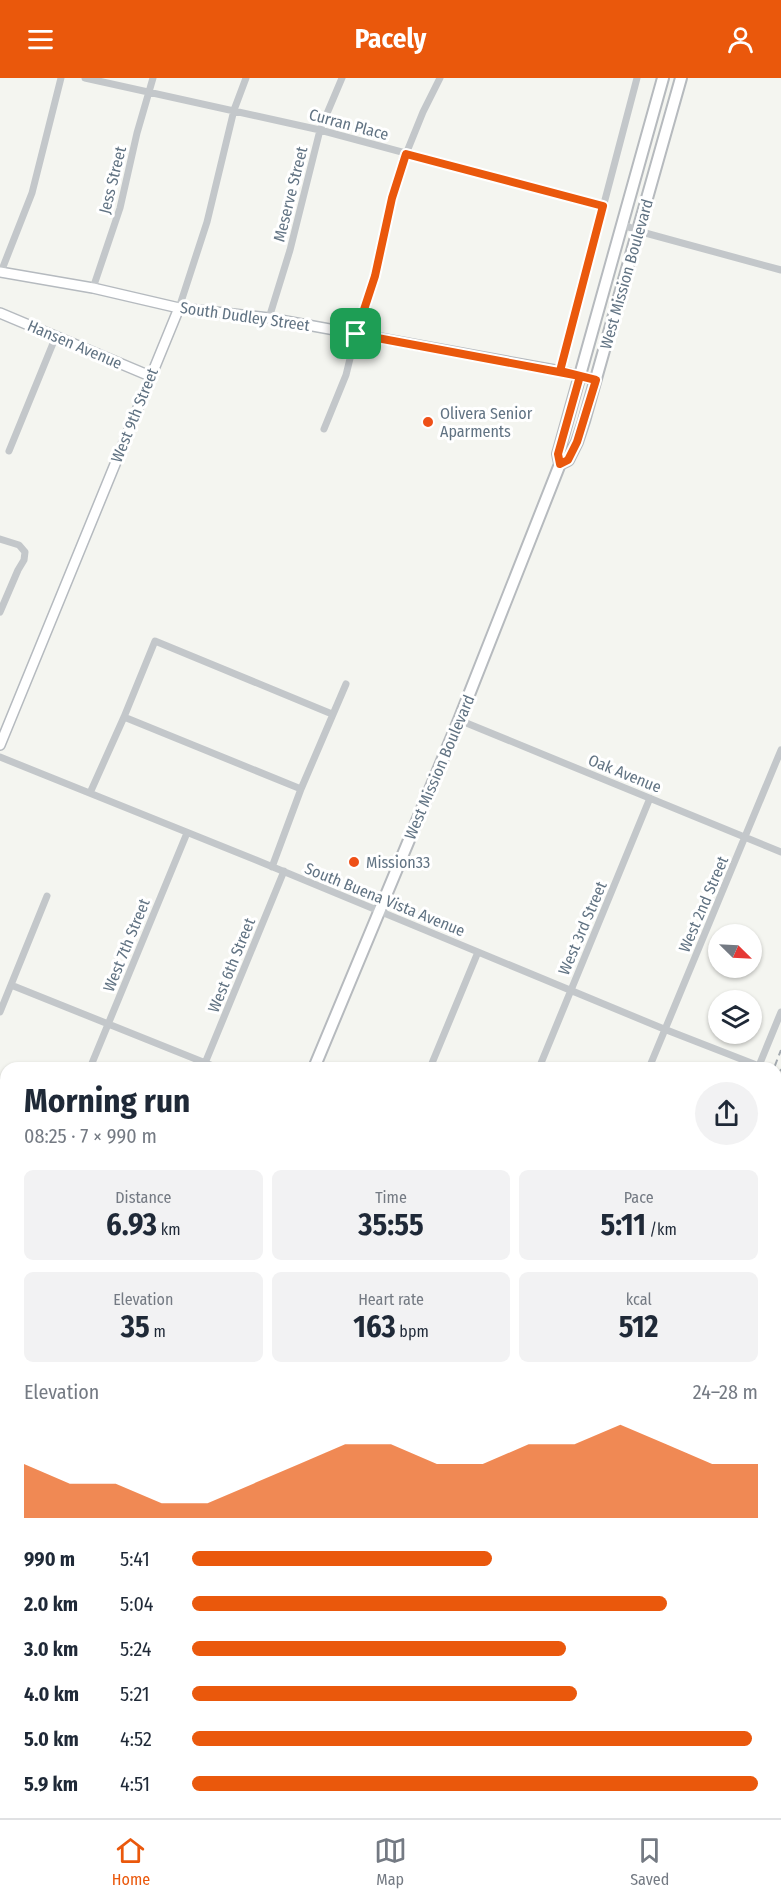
<!DOCTYPE html>
<html lang="en">
<head>
<meta charset="utf-8">
<style>
  :root { --surface:#fff; --page:#f2f2f3; --text:#1f2937; --muted:#747a83; --line:#e0e1e3; --accent:#ea580c }
  body { margin:0; font-family:"Fira Sans Condensed",sans-serif; background:var(--page); color:var(--text); height:100vh; display:flex; flex-direction:column; font-size:22px; white-space:nowrap }
  * { box-sizing:border-box; margin:0 }
  p { font-size:20px; color:var(--muted) }
  .icon { flex:none; width:33px; height:33px; fill:none; stroke:currentColor; stroke-width:2; stroke-linecap:round; stroke-linejoin:round }
  .map { position:relative; flex:1; overflow:hidden }
  .panel { position:absolute; left:0px; top:984px; width:782px; height:756px; display:flex; flex-direction:column; background:var(--surface); border-radius:18px 18px 0 0; box-shadow:0 2px 4px #0004 }
  .panel>* { flex:none }
  .needle { width:39px; rotate:114deg }
  .controls { position:absolute; left:708px; top:846px; display:grid; gap:12px }
  .controls a { display:grid; place-items:center; width:54px; height:54px; border-radius:50%; background:var(--surface); box-shadow:0 2px 4px #0004; font-size:30px }
  .pin { position:absolute; display:grid; place-items:center; width:51px; height:51px; color:#fff; margin:-26px; border-radius:12px; box-shadow:0 3px 9px #0006 }
  .round { display:grid; place-items:center; flex:none; width:63px; height:63px; border-radius:32px; background:var(--page) }
  .head { display:flex; align-items:center; justify-content:space-between; height:102px; padding:0 24px }
  h1 { font-size:33px; font-weight:700; line-height:45px }
  .stats { display:grid; grid-template-columns:repeat(3,1fr); gap:9px; height:102px; padding:6px 24px }
  .stats div { display:grid; align-content:center; border-radius:9px; background:var(--page); text-align:center }
  .stats b { font-size:30px; font-weight:700 }
  .stats small { font-size:16px; font-weight:400 }
  .stats p { font-size:16px }
  .chart { height:168px; padding:12px 24px }
  .chart p { display:flex; justify-content:space-between }
  .chart svg { width:100%; height:108px; margin-top:6px; fill:var(--accent); opacity:.7 }
  ul { padding:0 24px; list-style:none; font-size:20px }
  li { display:grid; grid-template-columns:96px 72px 1fr; align-items:center; height:45px }
  li i { height:15px; border-radius:8px; background:var(--accent) }
  header { display:flex; justify-content:space-between; align-items:center; height:78px; padding:0 24px; background:var(--accent); color:#fff; font-size:27px; font-weight:700 }
  .dock { display:flex; justify-content:space-around; align-items:center; height:84px; border-top:2px solid var(--line); background:var(--surface); font-size:16px; color:var(--muted) }
  .dock a { display:grid; justify-items:center; gap:3px }
  .dock .active { color:var(--accent) }
  .map>svg:first-child { display:block }
  .lines { fill:none; stroke-linecap:round; stroke-linejoin:round }
  .secondary-casing { stroke:#b5babf; stroke-width:12 }
  .primary-casing { stroke:#b6babe; stroke-width:14 }
  .street { stroke:#c3c7ca; stroke-width:7 }
  .secondary { stroke:#fff; stroke-width:9 }
  .primary { stroke:#fff; stroke-width:10 }
  .rail { stroke:#a3a9af; stroke-width:2; stroke-dasharray:9 4.5; stroke-linecap:butt }
  .route-casing { stroke:#fff; stroke-width:12 }
  .route { stroke:#ea580c; stroke-width:8 }
  .poi-dot { fill:#ee5017; stroke:#fff; stroke-width:2 }
  .labels { text-anchor:middle; stroke-width:6; stroke-linejoin:round; paint-order:stroke }
  .street-label { font-size:16px; fill:#617383; stroke:#fff }
  .poi-label { font-size:16px; fill:#617383; stroke:#fff; text-anchor:start }
</style>
</head>
<body>
<header><svg class="icon" aria-label="menu" viewBox="0 0 24 24"><path d="M4 6h16M4 12h16M4 18h16"/></svg>Pacely<svg class="icon" aria-label="person" viewBox="0 0 24 24"><circle cx="12" cy="8" r="4"/><path d="M4 21q1-7 8-7t8 7"/></svg></header>
<div class="map">
<svg width="781" height="1740" viewBox="0 0 781 1740">
  <rect width="100%" height="100%" fill="#f4f5f0"/>
  <g class="lines">
    <defs>
      <path id="secondary" d="M 0,194 L 93,210 L 179,230 L 269,240 L 560,293 L 596,302
        M 0,235 L 150,298
        M 0,667 L 179,230
        M 0,1124 L 6,1126
        M 776,1449 L 781,1451
        M 776,1508 L 781,1494
        M 0,1574 L 6,1576
        M 366,1734 L 380,1740
        M 407,1734 L 421,1740
        M 681,1740 L 684,1734"/>
      <path id="primary" d="M 560,386 L 568,382 L 577,364 L 584,343 L 681,0
        M 314,990 L 459,642 L 560,386 L 558,376 L 663,0
        M 4,1740 L 7,1734"/>
    </defs>
    <use href="#secondary" class="secondary-casing"/>
    <use href="#primary" class="primary-casing"/>
    <path class="street" d="M 85,0 L 320,52 L 603,128
      M 622,146 L 638,153 L 781,192
      M 1,194 L 32,115 L 61,0
      M 93,210 L 120,130 L 137,55 L 153,0
      M 179,230 L 207,144 L 234,32 L 246,0
      M 269,240 L 290,172 L 320,52 L 342,0
      M 560,293 L 637,0
      M 324,351 L 346,297 L 356,256 L 375,198 L 392,120 L 406,76 L 423,34 L 440,0
      M 9,373 L 56,258
      M 0,461 L 19,467 L 25,474 L 24,482 L 18,492 L 0,534
      M 124,639 L 301,711
      M 459,642 L 781,774
      M 0,679 L 256,782 L 664,951 L 759,988
      M 90,715 L 124,639 L 155,563 L 332,636
      M 272,789 L 301,711 L 346,606
      M 11,907 L 218,990
      M 0,934 L 47,818
      M 90,990 L 187,755
      M 203,990 L 284,793
      M 430,990 L 478,874
      M 539,990 L 650,720
      M 649,990 L 781,672
      M 758,990 L 781,934
      M 776,1198 L 781,1201
      M 776,1307 L 781,1293
      M 776,1319 L 781,1321
      M 0,1350 L 6,1352
      M 776,1668 L 781,1670
      M 0,1689 L 6,1692
      M 109,1734 L 124,1740
      M 233,1740 L 235,1734
      M 344,1740 L 346,1734
      M 453,1740 L 455,1734"/>
    <use href="#secondary" class="secondary"/>
    <use href="#primary" class="primary"/>
    <path class="rail" d="M 774,990 L 781,972
      M 776,1006 L 781,991
      M 776,1025 L 781,1010
      M 465,1740 L 467,1734
      M 480,1740 L 483,1734"/>
  </g>
  <g class="lines">
    <defs>
      <path id="route" d="M 356,256 L 580,298 L 558,376 L 560,386 L 568,382 L 577,364 L 596,302 L 560,293 L 603,128 L 406,76 L 392,120 L 375,198 L 356,256"/>
    </defs>
    <use href="#route" class="route-casing"/>
    <use href="#route" class="route"/>
  </g>
  <g class="poi-dot">
    <circle cx="428" cy="344" r="6"/>
    <circle cx="354" cy="784" r="6"/>
  </g>
  <g class="labels">
    <g class="street-label">
      <text transform="translate(349 46) rotate(15)" y="6">Curran Place</text>
      <text transform="translate(112 102) rotate(-76)" y="6">Jess Street</text>
      <text transform="translate(290 116) rotate(-76)" y="6">Meserve Street</text>
      <text transform="translate(626 196) rotate(-74)" y="6">West Mission Boulevard</text>
      <text transform="translate(245 238) rotate(8)" y="6">South Dudley Street</text>
      <text transform="translate(75 266) rotate(23)" y="6">Hansen Avenue</text>
      <text transform="translate(134 337) rotate(-68)" y="6">West 9th Street</text>
      <text transform="translate(439 689) rotate(-67)" y="6">West Mission Boulevard</text>
      <text transform="translate(625 695) rotate(22)" y="6">Oak Avenue</text>
      <text transform="translate(385 821) rotate(22)" y="6">South Buena Vista Avenue</text>
      <text transform="translate(703 826) rotate(-67)" y="6">West 2nd Street</text>
      <text transform="translate(582 850) rotate(-67)" y="6">West 3rd Street</text>
      <text transform="translate(126 867) rotate(-68)" y="6">West 7th Street</text>
      <text transform="translate(231 887) rotate(-68)" y="6">West 6th Street</text>
    </g>
    <g class="poi-label">
      <text x="440" y="341">Olivera Senior<tspan x="440" dy="18">Aparments</tspan></text>
      <text x="366" y="790">Mission33</text>
    </g>
  </g>
</svg>
<div class="controls">
<a><svg class="needle" viewBox="-14 -14 28 28"><path d="M0-13l5 13h-10z" fill="#e53935"/><path d="M0 13l5-13h-10z" fill="#747a83"/></svg></a>
<a><svg class="icon" aria-label="layers" viewBox="0 0 24 24"><path d="M12 4l9 5-9 5-9-5zM3 14l9 5 9-5"/></svg></a>
</div>
<div class="pin" style="left:356px;top:256px;background:#1e9e55"><svg class="icon" aria-label="arrive" viewBox="0 0 24 24"><path d="M6 21V4h12l-3 4 3 4H6"/></svg></div>
<section class="panel">
<div class="head"><div><h1>Morning run</h1><p>08:25 · 7 × 990 m</p></div><a class="round"><svg class="icon" aria-label="share" viewBox="0 0 24 24"><path d="M12 15V3M7 8l5-5 5 5M5 13v7h14v-7"/></svg></a></div>
<div class="stats">
<div><p>Distance</p><b>6.93<small> km</small></b></div>
<div><p>Time</p><b>35:55</b></div>
<div><p>Pace</p><b>5:11<small> /km</small></b></div>
</div>
<div class="stats">
<div><p>Elevation</p><b>35<small> m</small></b></div>
<div><p>Heart rate</p><b>163<small> bpm</small></b></div>
<div><p>kcal</p><b>512</b></div>
</div>
<div class="chart"><p><span>Elevation</span>24–28 m</p>
<svg viewBox="0 0 160 44" preserveAspectRatio="none"><path d="M0 44V22L10 30L20 30L30 38L40 38L50 30L60 22L70 14L80 14L90 22L100 22L110 14L120 14L130 6L140 14L150 22L160 22V44z"/></svg>
</div>
<ul>
<li><b>990 m</b>5:41<i style="width:53%"></i></li>
<li><b>2.0 km</b>5:04<i style="width:84%"></i></li>
<li><b>3.0 km</b>5:24<i style="width:66%"></i></li>
<li><b>4.0 km</b>5:21<i style="width:68%"></i></li>
<li><b>5.0 km</b>4:52<i style="width:99%"></i></li>
<li><b>5.9 km</b>4:51<i style="width:100%"></i></li>
</ul>
</section>
</div>
<nav class="dock">
<a class="active"><svg class="icon" aria-label="home" viewBox="0 0 24 24"><path d="M3 11l9-7 9 7M6 9v11h12V9"/></svg>Home</a>
<a><svg class="icon" aria-label="map" viewBox="0 0 24 24"><path d="M3 6l6-2 6 2 6-2v14l-6 2-6-2-6 2zM9 4v14M15 6v14"/></svg>Map</a>
<a><svg class="icon" aria-label="saved" viewBox="0 0 24 24"><path d="M7 4h10v16l-5-4-5 4z"/></svg>Saved</a>
</nav>
</body>
</html>
